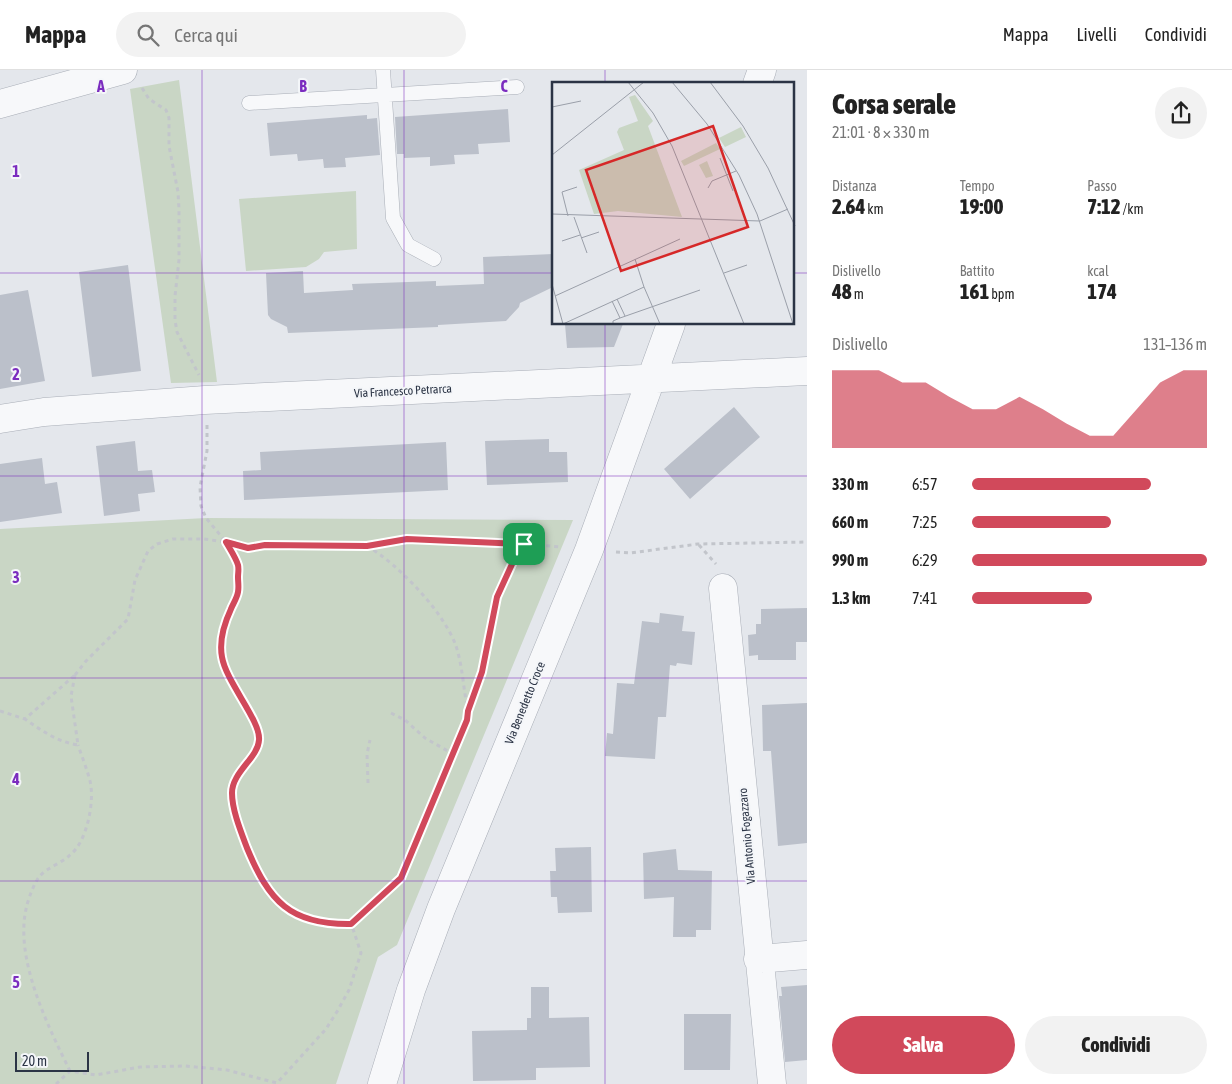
<!DOCTYPE html>
<html lang="it">
<head>
<meta charset="utf-8">
<style>
  :root { --surface:#fff; --page:#f2f2f2; --text:#222; --muted:#767676; --line:#e0e0e0; --accent:#d1495b }
  body { margin:0; font-family:"Asap Condensed",sans-serif; background:var(--page); color:var(--text); height:100vh; display:flex; flex-direction:column; font-size:19px; white-space:nowrap }
  * { box-sizing:border-box; margin:0 }
  p { font-size:16px; color:var(--muted) }
  .icon { flex:none; width:28px; height:28px; fill:none; stroke:currentColor; stroke-width:2; stroke-linecap:round; stroke-linejoin:round }
  .map { position:relative; flex:1; overflow:hidden }
  .panel { display:flex; flex-direction:column; background:var(--surface); width:425px }
  .panel>* { flex:none }
  .scale { position:absolute; left:15px; bottom:12px; width:74px; box-sizing:border-box; padding-left:5px; border:2px solid #2b3445; border-top:0; font-size:14px; line-height:18px; white-space:nowrap; color:#2b3445; -webkit-text-stroke:4px #f4f6f9; paint-order:stroke }
  .pin { position:absolute; display:grid; place-items:center; width:42px; height:42px; color:#fff; margin:-21px; border-radius:10px; box-shadow:0 2px 8px #0006 }
  .round { display:grid; place-items:center; flex:none; width:52px; height:52px; border-radius:26px; background:var(--page) }
  .headline { display:flex; align-items:center; justify-content:space-between; height:85px; padding:0 25px }
  h1 { font-size:28px; font-weight:800; line-height:38px }
  .metrics { display:grid; grid-template-columns:repeat(3,1fr); gap:8px; height:85px; padding:5px 25px }
  .metrics div { display:grid; align-content:center }
  .metrics b { font-size:21px; font-weight:800 }
  .metrics small { font-size:14px; font-weight:400 }
  .metrics p { font-size:14px }
  .chart { height:140px; padding:10px 25px }
  .chart p { display:flex; justify-content:space-between }
  .chart svg { width:100%; height:90px; margin-top:5px; fill:var(--accent); opacity:.7 }
  .action { display:flex; gap:10px; margin-top:auto; padding:10px 25px }
  .action a { flex:1; height:58px; border-radius:30px; background:var(--accent); color:#fff; font-size:20px; font-weight:800; line-height:58px; text-align:center }
  .action a+a { background:var(--page); color:var(--text) }
  ul { padding:0 25px; list-style:none; font-size:16px }
  li { display:grid; grid-template-columns:80px 60px 1fr; align-items:center; height:38px }
  li i { height:12px; border-radius:6px; background:var(--accent) }
  header { display:flex; align-items:center; gap:30px; box-sizing:border-box; height:70px; padding:0 25px; background:var(--surface); border-bottom:1px solid var(--line) }
  header strong { font-size:24px }
  nav { display:flex; gap:28px; margin-inline-start:auto; font-size:18px }
  .search { width:350px; height:45px; background:var(--page); display:flex; align-items:center; gap:12px; box-sizing:border-box; padding:0 18px; border-radius:28px; color:var(--muted); font-size:19px }
  main { display:flex; flex:1; min-height:0 }
  .map>svg:first-child { display:block }
  .green { fill:#c9d6c5 }
  .building { fill:#bbc0ca }
  .lines { fill:none; stroke-linecap:round; stroke-linejoin:round }
  .lane-casing { stroke:#a9aeb7; stroke-width:15 }
  .street-casing { stroke:#a9aeb7; stroke-width:29 }
  .path { stroke:#c2c5cb; stroke-width:3; stroke-dasharray:4 4; stroke-linecap:butt }
  .lane { stroke:#f7f8fa; stroke-width:14 }
  .street { stroke:#f7f8fa; stroke-width:28 }
  .route-casing { stroke:#fff; stroke-width:10 }
  .route { stroke:#d1495b; stroke-width:6 }
  .grid { fill:none; stroke:#7b2cbf; stroke-width:1; stroke-opacity:0.55 }
  .labels { text-anchor:middle; stroke-width:4; stroke-linejoin:round; paint-order:stroke }
  .street-label { font-size:12px; fill:#2b3445; stroke:#f4f6f9 }
  .inset-road { fill:none; stroke:#9a9fa9; stroke-width:1 }
  .view { fill:#d62828; fill-opacity:0.15; stroke:#d62828; stroke-width:2.5 }
  .inset-edge { fill:none; stroke:#2b3445; stroke-width:2.5 }
  .grid-label { font-size:16px; text-anchor:middle; font-weight:bold; fill:#7b2cbf; stroke:#f4f6f9; stroke-width:4; stroke-linejoin:round; paint-order:stroke }
</style>
</head>
<body>
<header>
<strong>Mappa</strong>
<div class="search"><svg class="icon" aria-label="search" viewBox="0 0 24 24"><circle cx="10" cy="10" r="6"/><path d="M15 15l6 6"/></svg>Cerca qui</div>
<nav><a>Mappa</a><a>Livelli</a><a>Condividi</a></nav>
</header>
<main>
<div class="map">
<svg width="807" height="1014" viewBox="0 0 807 1014">
  <rect width="100%" height="100%" fill="#e4e7ec"/>
  <path class="green" d="M 179,10 L 217,312 L 171,313 L 130,19 Z
    M 356,121 L 357,179 L 324,182 L 319,189 L 306,197 L 246,201 L 239,129 Z
    M 206,448 L 573,450 L 397,875 L 378,887 L 336,1014 L 0,1014 L 0,459 Z"/>
  <path class="building" d="M 508,39 L 510,72 L 478,74 L 479,84 L 454,85 L 455,94 L 430,96 L 430,87 L 404,88 L 404,84 L 397,84 L 395,47 Z
    M 367,45 L 367,49 L 377,48 L 380,85 L 345,88 L 346,97 L 324,98 L 323,89 L 298,91 L 297,84 L 270,86 L 267,53 Z
    M 553,184 L 553,217 L 520,233 L 519,237 L 506,251 L 438,255 L 438,257 L 288,263 L 287,257 L 271,249 L 268,245 L 266,203 L 303,201 L 304,223 L 353,220 L 352,214 L 436,211 L 436,216 L 484,214 L 483,187 Z
    M 128,195 L 141,301 L 92,307 L 79,202 Z
    M 28,220 L 45,311 L 0,319 L 0,225 Z
    M 565,254 L 623,254 L 614,277 L 567,278 Z
    M 734,337 L 760,367 L 690,429 L 664,399 Z
    M 549,369 L 549,382 L 567,382 L 568,412 L 487,415 L 485,371 Z
    M 135,371 L 138,401 L 152,400 L 155,422 L 138,424 L 140,441 L 104,446 L 96,376 Z
    M 446,372 L 448,420 L 244,430 L 243,401 L 261,400 L 260,382 Z
    M 42,388 L 45,414 L 57,412 L 62,443 L 0,452 L 0,394 Z
    M 807,538 L 807,572 L 796,572 L 796,590 L 758,590 L 758,585 L 749,586 L 748,565 L 756,564 L 756,554 L 761,554 L 761,539 Z
    M 660,543 L 684,546 L 682,561 L 695,562 L 692,595 L 677,593 L 676,596 L 670,595 L 666,647 L 658,647 L 655,689 L 605,686 L 607,663 L 613,664 L 617,613 L 634,614 L 642,551 L 659,553 Z
    M 807,633 L 807,773 L 778,776 L 771,681 L 763,681 L 762,635 Z
    M 591,777 L 592,842 L 558,843 L 557,827 L 551,827 L 550,801 L 556,801 L 555,778 Z
    M 676,779 L 678,800 L 712,801 L 711,860 L 696,860 L 696,867 L 673,867 L 674,827 L 644,829 L 643,783 Z
    M 807,915 L 807,990 L 785,992 L 779,926 L 782,926 L 781,917 Z
    M 531,917 L 549,917 L 549,948 L 589,947 L 590,997 L 536,998 L 536,1010 L 473,1011 L 472,961 L 527,960 L 527,948 L 531,948 Z
    M 684,944 L 731,944 L 730,1000 L 684,1000 Z"/>
  <g class="lines">
    <defs>
      <path id="lane" d="M 383,0 L 393,148 L 408,175 L 434,189
        M 249,33 L 517,17"/>
      <path id="street" d="M 757,14 L 762,0
        M 0,34 L 123,0
        M 0,349 L 44,342 L 205,330 L 807,301
        M 723,518 L 772,1014
        M 758,889 L 807,885
        M 382,1014 L 411,920 L 441,839 L 589,480 L 671,254"/>
    </defs>
    <use href="#lane" class="lane-casing"/>
    <use href="#street" class="street-casing"/>
    <path class="path" d="M 142,18 L 149,29 L 166,40 L 169,48 L 169,76 L 178,122 L 179,139 L 179,190 L 175,226 L 175,250 L 177,262 L 199,305
      M 207,355 L 207,381 L 200,417 L 201,436 L 206,448 L 226,472 L 248,478 L 265,475 L 367,476 L 407,469 L 524,474 L 562,477
      M 699,475 L 716,494
      M 367,476 C 398,494 444,542 456,576 C 463,597 463,619 468,640
      M 616,482 L 630,483 L 698,474 L 807,472
      M 75,605 L 86,591 L 128,549 L 135,510 L 148,481 L 157,474 L 173,469 L 204,469 L 226,472 L 238,495 L 238,523 L 226,550 L 221,571 L 222,588 L 229,607 L 257,656 L 260,670 L 254,683 L 236,707 L 232,722 L 239,757 L 256,800 L 267,819 L 286,838 L 309,850 L 334,854 L 351,853 L 401,808 L 467,650 L 468,641 L 482,602 L 497,527 L 513,492 L 524,474
      M 75,605 L 71,626 L 78,675 C 58,672 42,661 25,649 Z
      M 0,641 L 25,649
      M 391,643 L 405,650 L 425,668 L 453,684
      M 368,713 L 367,684 L 370,670
      M 70,1001 C 48,956 13,887 27,835 C 29,827 34,814 39,807 C 46,798 62,793 70,785 C 87,772 95,731 90,711 C 87,699 82,687 78,675
      M 56,1014 L 70,1001 L 96,1005 L 140,997 L 185,996 L 227,1000 L 277,1013 L 326,959 L 338,940 L 349,920 L 361,883 L 351,853"/>
    <use href="#lane" class="lane"/>
    <use href="#street" class="street"/>
  </g>
  <g class="lines">
    <defs>
      <path id="route" d="M 407,469 L 524,474 L 513,492 L 497,527 L 482,602 L 468,641 L 467,650 L 401,808 L 351,854 C 290,855 269,831 247,778 C 241,762 232,740 232,723 C 232,702 258,688 259,670 C 261,651 226,612 222,587 C 219,571 224,554 231,539 C 233,534 237,528 238,522 C 239,517 238,512 238,507 C 238,503 239,499 238,495 C 236,488 230,479 226,472 L 248,478 L 265,475 L 367,476 Z"/>
    </defs>
    <use href="#route" class="route-casing"/>
    <use href="#route" class="route"/>
  </g>
  <path class="grid" d="M 202,0 L 202,1014M 404,0 L 404,1014M 605,0 L 605,14M 0,203 L 553,203M 793,203 L 807,203M 605,254 L 605,1014M 0,406 L 807,406M 0,608 L 807,608M 0,811 L 807,811"/>
  <g class="labels">
    <g class="street-label">
      <text transform="translate(403 321) rotate(-3)" y="4">Via Francesco Petrarca</text>
      <text transform="translate(525 633) rotate(-68)" y="4">Via Benedetto Croce</text>
      <text transform="translate(747 766) rotate(-95)" y="4">Via Antonio Fogazzaro</text>
    </g>
  </g>
  <g transform="translate(552 12)">
    <rect width="242" height="242" fill="#e4e7ec"/>
    <path d="M 83,13 L 101,39 L 96,44 L 130,135 L 66,129 L 42,132 L 27,88 L 72,68 L 65,50 L 67,46 L 86,39 L 77,15 ZM 189,45 L 194,55 L 173,65 L 167,56 ZM 164,61 L 168,67 L 132,84 L 129,79 ZM 155,79 L 161,94 L 154,96 L 147,83 Z" fill="#c9d6c5"/>
    <path class="inset-road" d="M 76,0 L 101,31 L 120,64 L 192,242M 120,0 L 155,42 L 187,93 L 205,132 L 241,242M 158,0 L 191,44 L 216,86 L 243,144M 0,25 L 29,19M 0,73 L 92,0M 168,76 L 181,109M 156,106 L 160,99 L 184,89M 0,132 L 208,139 L 236,127M 16,134 L 10,110 L 25,105M 22,135 L 35,171M 29,156 L 47,150M 10,159 L 28,153M 83,177 L 92,205M 172,191 L 195,183M 0,202 L 11,242M 3,214 L 128,157M 65,217 L 73,234M 60,219 L 68,236M 11,242 L 92,205 L 108,242M 61,242 L 61,239 L 68,236 L 148,208"/>
    <path class="view" d="M 161,44 L 196,145 L 69,189 L 34,88 Z"/>
    <rect width="242" height="242" class="inset-edge"/>
  </g>
  <g class="grid-label">
    <text x="101" y="22">A</text>
    <text x="303" y="22">B</text>
    <text x="504" y="22">C</text>
    <text x="16" y="107">1</text>
    <text x="16" y="310">2</text>
    <text x="16" y="513">3</text>
    <text x="16" y="715">4</text>
    <text x="16" y="918">5</text>
  </g>
</svg>
<div class="scale">20 m</div>
<div class="pin" style="left:524px;top:474px;background:#1e9e55"><svg class="icon" aria-label="arrive" viewBox="0 0 24 24"><path d="M6 21V4h12l-3 4 3 4H6"/></svg></div>
</div>
<section class="panel">
<div class="headline"><div><h1>Corsa serale</h1><p>21:01 · 8 × 330 m</p></div><a class="round"><svg class="icon" aria-label="share" viewBox="0 0 24 24"><path d="M12 15V3M7 8l5-5 5 5M5 13v7h14v-7"/></svg></a></div>
<div class="metrics">
<div><p>Distanza</p><b>2.64<small> km</small></b></div>
<div><p>Tempo</p><b>19:00</b></div>
<div><p>Passo</p><b>7:12<small> /km</small></b></div>
</div>
<div class="metrics">
<div><p>Dislivello</p><b>48<small> m</small></b></div>
<div><p>Battito</p><b>161<small> bpm</small></b></div>
<div><p>kcal</p><b>174</b></div>
</div>
<div class="chart"><p><span>Dislivello</span>131–136 m</p>
<svg viewBox="0 0 160 44" preserveAspectRatio="none"><path d="M0 44V6L10 6L20 6L30 12L40 12L50 19L60 25L70 25L80 19L90 25L100 32L110 38L120 38L130 25L140 12L150 6L160 6V44z"/></svg>
</div>
<ul>
<li><b>330 m</b>6:57<i style="width:76%"></i></li>
<li><b>660 m</b>7:25<i style="width:59%"></i></li>
<li><b>990 m</b>6:29<i style="width:100%"></i></li>
<li><b>1.3 km</b>7:41<i style="width:51%"></i></li>
</ul>
<div class="action"><a>Salva</a><a>Condividi</a></div>
</section>
</main>
</body>
</html>
